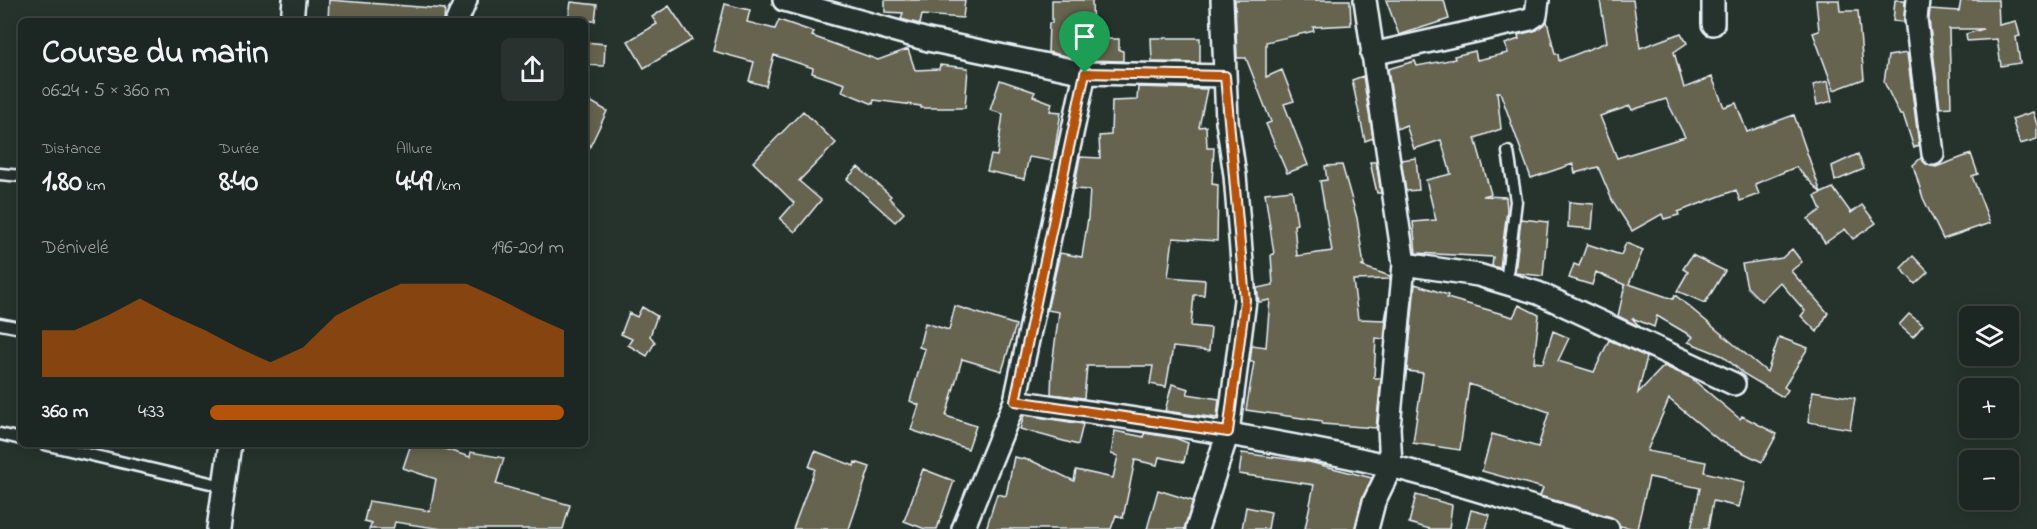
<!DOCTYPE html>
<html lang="fr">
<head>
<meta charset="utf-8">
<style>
  :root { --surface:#1c2622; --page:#29322f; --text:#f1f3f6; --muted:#a0a5a5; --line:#3a4340; --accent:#b45309 }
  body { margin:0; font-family:"Indie Flower",sans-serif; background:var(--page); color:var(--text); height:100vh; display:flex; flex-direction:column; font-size:22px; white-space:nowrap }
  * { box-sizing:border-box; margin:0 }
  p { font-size:20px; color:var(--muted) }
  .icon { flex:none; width:33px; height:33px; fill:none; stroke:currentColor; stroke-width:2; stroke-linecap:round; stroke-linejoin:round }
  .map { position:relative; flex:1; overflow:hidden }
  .drawer { position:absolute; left:18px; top:18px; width:570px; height:429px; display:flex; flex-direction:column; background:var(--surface); border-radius:9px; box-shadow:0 3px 15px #0003,0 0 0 2px var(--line) }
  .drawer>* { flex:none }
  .controls { position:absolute; left:1959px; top:306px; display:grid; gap:12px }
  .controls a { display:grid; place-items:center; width:60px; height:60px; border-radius:9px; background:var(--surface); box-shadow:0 3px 15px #0003,0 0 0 2px var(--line); font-size:30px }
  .pin { position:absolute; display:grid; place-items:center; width:51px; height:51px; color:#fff; margin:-62px -26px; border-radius:50% 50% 50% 0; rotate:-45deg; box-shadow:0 0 6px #0007 }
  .pin .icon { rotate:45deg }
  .round { display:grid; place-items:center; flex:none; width:63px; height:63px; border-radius:9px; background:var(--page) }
  .head { display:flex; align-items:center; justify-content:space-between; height:102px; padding:0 24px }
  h1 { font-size:33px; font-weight:800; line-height:45px }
  .figures { display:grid; grid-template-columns:repeat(3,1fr); gap:9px; height:102px; padding:6px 24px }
  .figures div { display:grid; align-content:center }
  .figures b { font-size:30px; font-weight:800 }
  .figures small { font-size:16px; font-weight:400 }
  .figures p { font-size:16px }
  .chart { height:168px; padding:12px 24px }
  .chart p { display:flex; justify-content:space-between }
  .chart svg { width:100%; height:108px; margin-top:6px; fill:var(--accent); opacity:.7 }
  ul { padding:0 24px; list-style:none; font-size:20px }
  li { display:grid; grid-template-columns:96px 72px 1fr; align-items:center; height:45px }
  li i { height:15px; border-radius:8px; background:var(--accent) }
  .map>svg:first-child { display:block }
  .building { fill:#666450; stroke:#e8f1f8; stroke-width:1.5; fill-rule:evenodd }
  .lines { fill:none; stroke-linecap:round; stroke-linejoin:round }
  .service-casing { stroke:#e8f1f8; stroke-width:15 }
  .minor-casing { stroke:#e8f1f8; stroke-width:26 }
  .service { stroke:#26332d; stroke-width:10 }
  .minor { stroke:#26332d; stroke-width:21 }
  .route-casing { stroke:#fff; stroke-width:12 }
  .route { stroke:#b45309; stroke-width:8 }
</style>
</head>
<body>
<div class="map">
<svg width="2037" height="529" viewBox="0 0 2037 529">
  <rect width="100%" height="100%" fill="#26332d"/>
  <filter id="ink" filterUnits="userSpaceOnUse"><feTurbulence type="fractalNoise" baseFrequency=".0167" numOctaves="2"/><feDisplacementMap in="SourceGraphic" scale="12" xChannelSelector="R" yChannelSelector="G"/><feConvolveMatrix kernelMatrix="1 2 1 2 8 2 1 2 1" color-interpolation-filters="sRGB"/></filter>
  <g filter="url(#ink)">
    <path class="building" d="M 329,0 L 445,9 L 444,21 L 328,21 Z
      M 885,0 L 965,0 L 963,18 L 922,15 L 920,24 L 901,19 L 903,13 L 885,12 Z
      M 1052,0 L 1092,0 L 1093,39 L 1119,39 L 1119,50 L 1123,51 L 1123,61 L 1083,60 L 1048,52 L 1049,23 L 1052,23 Z
      M 1235,0 L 1350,0 L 1351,25 L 1313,27 L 1314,31 L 1266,42 L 1266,77 L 1282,70 L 1294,101 L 1284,104 L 1308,165 L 1287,173 L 1266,124 L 1271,122 L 1246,58 L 1237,58 Z
      M 1386,0 L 1444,0 L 1449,19 L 1399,35 Z
      M 1600,0 L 1633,0 L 1640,48 L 1681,33 L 1687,43 L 1674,52 L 1684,88 L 1712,77 L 1724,107 L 1736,103 L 1747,132 L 1794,115 L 1821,193 L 1796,167 L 1755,184 L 1759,194 L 1740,201 L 1736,190 L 1678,212 L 1679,215 L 1664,219 L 1662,214 L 1632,231 L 1612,200 L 1598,167 L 1575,173 L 1573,164 L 1531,178 L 1500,92 L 1497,92 L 1501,129 L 1475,138 L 1491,194 L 1483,196 L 1506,197 L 1507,210 L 1500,268 L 1492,266 L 1493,257 L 1416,253 L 1413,222 L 1436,220 L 1426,180 L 1451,174 L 1441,140 L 1414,149 L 1406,125 L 1397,129 L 1388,69 L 1415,61 L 1417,66 L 1455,59 L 1454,56 L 1475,51 L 1477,60 L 1508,53 L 1505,44 L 1519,39 L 1518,35 L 1537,30 L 1547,21 L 1555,54 L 1558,54 L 1559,61 L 1607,42 ZM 1666,99 L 1685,137 L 1617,158 L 1600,116 L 1630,106 L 1632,110 Z
      M 1816,0 L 1839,0 L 1840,11 L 1858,11 L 1864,79 L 1834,90 L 1813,33 L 1819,31 Z
      M 1895,0 L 1905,0 L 1904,22 L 1893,21 Z
      M 1961,0 L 1998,0 L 1999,25 L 2016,21 L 2020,36 L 2016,37 L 2020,63 L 2001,66 L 1997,39 L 1967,41 L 1966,34 L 1983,29 L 1949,29 L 1951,107 L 1940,108 L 1929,19 L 1930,9 L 1959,11 Z
      M 571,2 L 597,5 L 595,21 L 568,21 Z
      M 725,4 L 750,10 L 747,22 L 775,29 L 779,20 L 814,32 L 812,36 L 878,60 L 908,49 L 915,70 L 939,69 L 940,65 L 968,68 L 965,108 L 921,108 L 921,106 L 874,100 L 873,104 L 842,91 L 845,84 L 812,73 L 813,68 L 774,55 L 766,86 L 749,81 L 754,62 L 713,51 Z
      M 669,6 L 692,40 L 644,68 L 628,41 L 657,24 L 652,17 Z
      M 1151,38 L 1200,38 L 1200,63 L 1152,62 Z
      M 585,42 L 605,44 L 604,66 L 585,65 Z
      M 1907,53 L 1919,145 L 1914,148 L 1903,114 L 1900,115 L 1884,82 L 1888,56 Z
      M 1363,76 L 1373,138 L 1365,141 L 1352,80 Z
      M 1000,80 L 1035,92 L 1033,96 L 1052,103 L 1050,111 L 1061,112 L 1053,161 L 1029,157 L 1024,179 L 987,171 L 991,155 L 997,156 L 1003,114 L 990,110 Z
      M 1828,81 L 1832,101 L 1817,105 L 1813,85 Z
      M 1138,87 L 1207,89 L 1199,127 L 1206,126 L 1207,148 L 1214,148 L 1212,184 L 1218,185 L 1217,241 L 1173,238 L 1168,277 L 1205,280 L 1204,295 L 1194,295 L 1191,326 L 1211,328 L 1209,351 L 1173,347 L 1166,387 L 1150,384 L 1153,366 L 1087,366 L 1084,398 L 1051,394 L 1052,366 L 1059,312 L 1047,310 L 1060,253 L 1082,257 L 1088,218 L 1090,190 L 1074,189 L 1080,157 L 1100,158 L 1099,136 L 1111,135 L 1112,101 L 1137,100 Z
      M 585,98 L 607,111 L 585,157 Z
      M 803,111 L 836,143 L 799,181 L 821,200 L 795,232 L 780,219 L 794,203 L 753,162 Z
      M 2033,112 L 2037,125 L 2037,139 L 2020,144 L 2012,119 Z
      M 1858,154 L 1864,169 L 1835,181 L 1832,166 Z
      M 1971,154 L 1978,174 L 1972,176 L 1990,223 L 1943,239 L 1923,198 L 1913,165 L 1921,158 L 1928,165 L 1936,167 Z
      M 1416,158 L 1419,190 L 1406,191 L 1401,160 Z
      M 1370,162 L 1376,162 L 1381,193 L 1377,193 Z
      M 1342,165 L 1357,218 L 1364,266 L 1361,266 L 1390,276 L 1390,279 L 1353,280 L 1358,319 L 1385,320 L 1387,309 L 1384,339 L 1376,338 L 1374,378 L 1381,378 L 1376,428 L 1322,424 L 1322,421 L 1246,410 L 1254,362 L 1250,362 L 1252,345 L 1266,347 L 1270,300 L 1259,302 L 1257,288 L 1273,285 L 1271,255 L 1274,254 L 1265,193 L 1292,190 L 1297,224 L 1294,225 L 1297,256 L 1332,251 L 1320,181 L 1327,180 L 1325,166 Z
      M 858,167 L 891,196 L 889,198 L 904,213 L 895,222 L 847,179 Z
      M 1833,188 L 1851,213 L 1862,205 L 1876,223 L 1853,239 L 1845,229 L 1825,243 L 1808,219 L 1821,210 L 1815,196 Z
      M 1569,202 L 1594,204 L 1592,229 L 1568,227 Z
      M 1521,219 L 1548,222 L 1543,276 L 1515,273 Z
      M 1626,243 L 1643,250 L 1629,284 L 1673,299 L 1675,295 L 1767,372 L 1779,337 L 1808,348 L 1784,387 L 1788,390 L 1783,397 L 1744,374 L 1723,356 L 1688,342 L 1693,337 L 1657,316 L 1654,327 L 1632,318 L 1640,327 L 1618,316 L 1625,285 L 1596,272 L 1592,285 L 1569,278 L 1574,264 L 1579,266 L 1587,244 L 1621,255 Z
      M 1792,249 L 1802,262 L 1791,271 L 1828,313 L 1817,332 L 1801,316 L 1805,311 L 1780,282 L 1761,301 L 1747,287 L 1742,264 L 1782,258 Z
      M 1692,255 L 1725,271 L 1705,303 L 1677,291 L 1688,272 L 1683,269 Z
      M 1913,256 L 1928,272 L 1915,284 L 1901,268 Z
      M 1415,284 L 1448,295 L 1447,298 L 1513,317 L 1519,305 L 1539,315 L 1534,362 L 1543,363 L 1553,331 L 1569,338 L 1558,361 L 1594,372 L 1609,340 L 1647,357 L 1638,393 L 1664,366 L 1691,378 L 1740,419 L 1742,416 L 1777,434 L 1762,462 L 1720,441 L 1669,399 L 1647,451 L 1706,462 L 1704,472 L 1745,482 L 1739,507 L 1713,501 L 1708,529 L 1691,529 L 1700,488 L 1649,477 L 1637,529 L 1620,526 L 1611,517 L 1540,496 L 1543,488 L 1482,471 L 1492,434 L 1538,447 L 1549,412 L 1469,384 L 1460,450 L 1413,443 L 1423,373 L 1407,371 Z
      M 955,306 L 1016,325 L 1002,371 L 962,359 L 946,416 L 976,426 L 968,449 L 911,430 L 919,405 L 910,401 L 925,349 L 919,347 L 925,323 L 949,330 Z
      M 642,307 L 657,316 L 650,336 L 655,342 L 647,356 L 628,345 L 632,339 L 621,334 L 629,313 L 637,317 Z
      M 1909,314 L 1923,325 L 1913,337 L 1899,325 Z
      M 1172,384 L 1189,389 L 1187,394 L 1219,399 L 1217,418 L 1165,411 Z
      M 1813,391 L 1855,398 L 1850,429 L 1808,422 Z
      M 1024,415 L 1083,424 L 1078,445 L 1020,429 Z
      M 1115,431 L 1144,437 L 1144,433 L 1175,438 L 1188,443 L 1184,462 L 1159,457 L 1157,465 L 1135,460 L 1123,518 L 1116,515 L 1111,529 L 986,529 L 997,494 L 1006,496 L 1014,457 L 1032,461 L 1074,481 L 1076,470 L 1113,478 L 1118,456 L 1111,454 Z
      M 411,444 L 429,444 L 470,457 L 471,452 L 504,458 L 496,484 L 570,505 L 563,529 L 442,529 L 395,522 L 393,529 L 369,529 L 372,523 L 364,521 L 369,501 L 430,511 L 436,479 L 403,468 Z
      M 815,451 L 854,466 L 855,462 L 870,467 L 849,529 L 793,529 L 815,469 L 809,467 Z
      M 1242,453 L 1309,462 L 1372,478 L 1362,499 L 1355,529 L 1305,529 L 1314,485 L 1239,474 Z
      M 923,469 L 954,481 L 937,529 L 925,529 L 904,521 Z
      M 1158,490 L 1193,501 L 1184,529 L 1147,529 Z
      M 1416,495 L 1452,505 L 1449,529 L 1430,529 L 1409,523 Z
      M 1246,507 L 1271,512 L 1268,529 L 1242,529 Z
      M 1471,510 L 1490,515 L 1486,529 L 1466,529 Z"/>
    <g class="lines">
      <defs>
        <path id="service" d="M 0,174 L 21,176
          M 1506,283 L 1516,201 L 1508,152
          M 0,324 L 21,328
          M 0,434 L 21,439
          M 44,444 L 223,486"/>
        <path id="minor" d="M 784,0 L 928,40 L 1085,73 L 1225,76
          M 1365,0 L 1404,264 L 1389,427 L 1391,467 L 1374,502 L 1367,529
          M 1713,0 L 1713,24
          M 1918,0 L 1916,19 L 1933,154
          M 292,21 L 294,0
          M 457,21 L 466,0
          M 1372,54 L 1530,19 L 1536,15 L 1538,0
          M 1404,264 L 1478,275 L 1538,293 L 1734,384
          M 1015,401 C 1141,420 1266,437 1390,466 C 1464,484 1535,509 1608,529
          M 218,529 L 230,444
          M 963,529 L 1015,401 L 1085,73
          M 1197,529 L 1228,432 L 1245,300 L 1235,175 L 1227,121 L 1222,0"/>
      </defs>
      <use href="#service" class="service-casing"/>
      <use href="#minor" class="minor-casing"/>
      <use href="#service" class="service"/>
      <use href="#minor" class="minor"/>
    </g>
  </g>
  <g class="lines" filter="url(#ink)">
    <defs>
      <path id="route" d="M 1085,73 L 1225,76 L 1245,300 L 1228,432 L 1015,401 Z"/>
    </defs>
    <use href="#route" class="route-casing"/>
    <use href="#route" class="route"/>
  </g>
</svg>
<div class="controls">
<a><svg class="icon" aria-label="layers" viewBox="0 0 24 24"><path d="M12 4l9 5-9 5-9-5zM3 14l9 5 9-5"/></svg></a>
<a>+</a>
<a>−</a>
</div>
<div class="pin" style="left:1085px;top:73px;background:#1e9e55"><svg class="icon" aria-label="arrive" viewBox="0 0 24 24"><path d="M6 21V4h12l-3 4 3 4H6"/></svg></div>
<section class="drawer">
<div class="head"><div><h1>Course du matin</h1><p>06:24 · 5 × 360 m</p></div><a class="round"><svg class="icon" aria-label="share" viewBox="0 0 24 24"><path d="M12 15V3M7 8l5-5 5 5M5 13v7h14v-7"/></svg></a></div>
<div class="figures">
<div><p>Distance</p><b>1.80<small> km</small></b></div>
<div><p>Durée</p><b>8:40</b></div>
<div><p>Allure</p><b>4:49<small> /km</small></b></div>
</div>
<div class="chart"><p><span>Dénivelé</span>196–201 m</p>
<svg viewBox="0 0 160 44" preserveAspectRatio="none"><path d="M0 44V25L10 25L20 19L30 12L40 19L50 25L60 32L70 38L80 32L90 19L100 12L110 6L120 6L130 6L140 12L150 19L160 25V44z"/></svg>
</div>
<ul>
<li><b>360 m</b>4:33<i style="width:100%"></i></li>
</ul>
</section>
</div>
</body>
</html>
